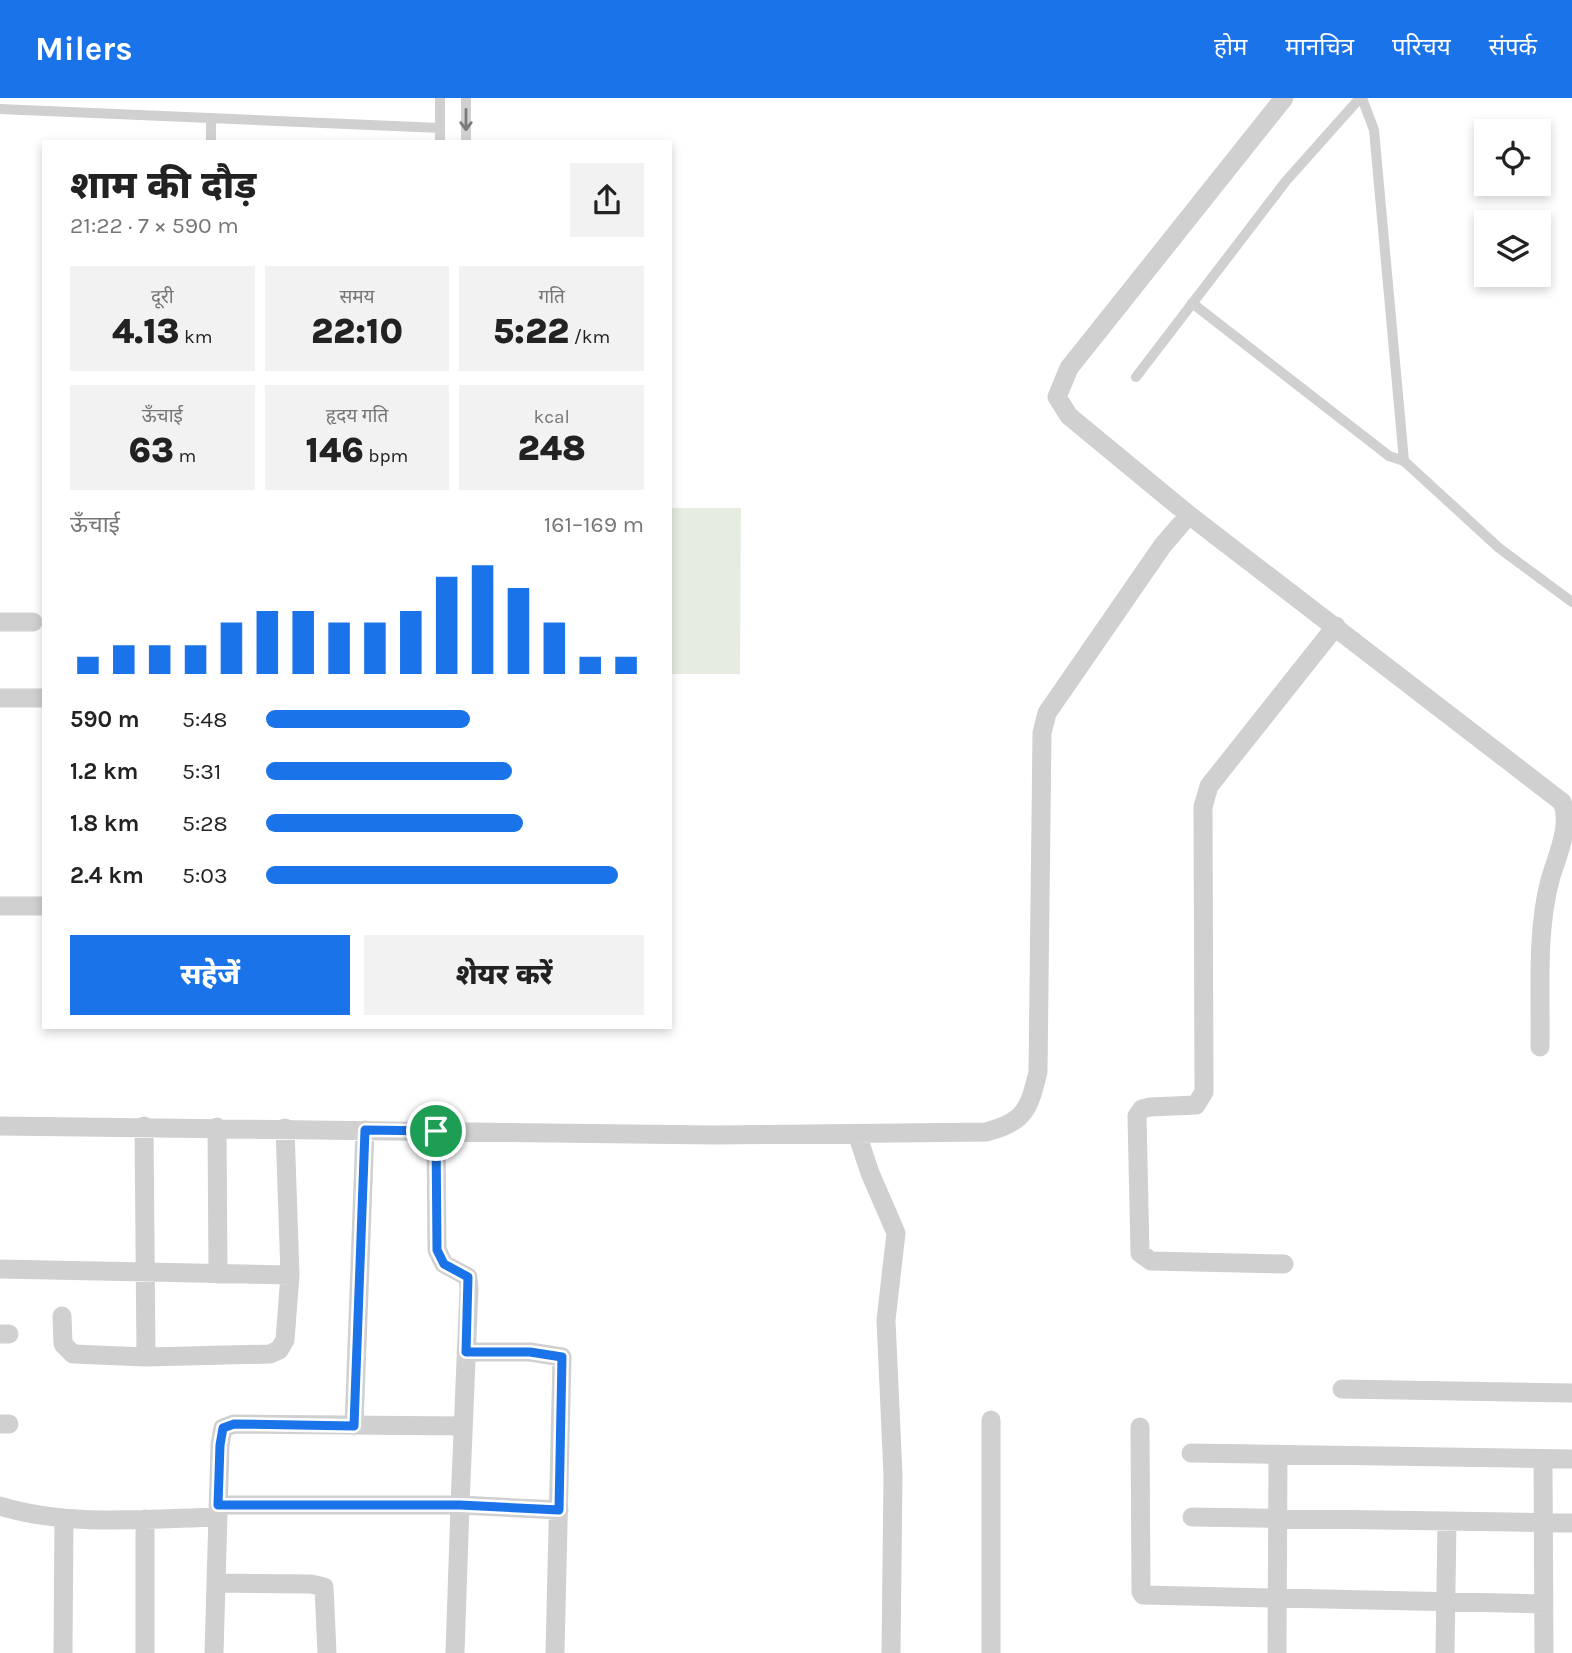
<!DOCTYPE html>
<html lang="hi">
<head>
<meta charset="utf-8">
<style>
  :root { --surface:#fff; --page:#f2f2f2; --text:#222; --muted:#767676; --accent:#1a73e8 }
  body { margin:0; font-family:Karla,"Noto Sans Devanagari",sans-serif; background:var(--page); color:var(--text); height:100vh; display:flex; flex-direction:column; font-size:26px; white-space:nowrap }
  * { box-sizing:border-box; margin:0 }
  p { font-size:23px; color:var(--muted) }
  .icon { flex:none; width:38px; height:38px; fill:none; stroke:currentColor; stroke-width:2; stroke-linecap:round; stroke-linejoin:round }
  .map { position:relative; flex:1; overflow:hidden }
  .drawer { position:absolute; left:42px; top:42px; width:630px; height:889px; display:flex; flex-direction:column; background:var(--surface); border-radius:0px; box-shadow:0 4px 10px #0003 }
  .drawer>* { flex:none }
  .fabs { position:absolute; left:1474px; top:21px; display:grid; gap:14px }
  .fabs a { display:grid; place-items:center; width:77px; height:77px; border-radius:0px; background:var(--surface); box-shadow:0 4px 10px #0003; font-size:35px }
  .pin { position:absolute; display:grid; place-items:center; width:60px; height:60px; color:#fff; margin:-30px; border:4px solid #fff; border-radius:50%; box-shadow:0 2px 7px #0007 }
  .round { display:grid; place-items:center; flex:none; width:74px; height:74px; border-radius:0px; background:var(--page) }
  .summary { display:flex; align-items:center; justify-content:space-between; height:119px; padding:0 28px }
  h1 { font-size:38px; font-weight:800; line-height:52px }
  .stats { display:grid; grid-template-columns:repeat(3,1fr); gap:10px; height:119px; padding:7px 28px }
  .stats div { display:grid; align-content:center; border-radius:0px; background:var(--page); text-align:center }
  .stats b { font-size:35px; font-weight:800 }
  .stats small { font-size:19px; font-weight:400 }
  .stats p { font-size:19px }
  .chart { height:196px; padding:14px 28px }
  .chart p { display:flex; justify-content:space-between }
  .chart svg { width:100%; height:126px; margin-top:7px; stroke:var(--accent); stroke-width:6 }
  .action { display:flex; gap:14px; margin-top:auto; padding:14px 28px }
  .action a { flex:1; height:80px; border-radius:0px; background:var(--accent); color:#fff; font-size:28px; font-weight:800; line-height:80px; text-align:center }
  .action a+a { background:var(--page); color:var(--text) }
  ul { padding:0 28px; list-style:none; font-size:23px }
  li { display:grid; grid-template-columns:112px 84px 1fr; align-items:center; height:52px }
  li i { height:18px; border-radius:9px; background:var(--accent) }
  header { display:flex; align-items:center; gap:42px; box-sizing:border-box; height:98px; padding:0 35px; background:var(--accent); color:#fff }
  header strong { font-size:33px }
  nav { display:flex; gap:38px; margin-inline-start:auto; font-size:24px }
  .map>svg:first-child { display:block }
  .green { fill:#e6ecdf }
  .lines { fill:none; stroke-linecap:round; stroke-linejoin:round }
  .service { stroke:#d0d0d0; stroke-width:10 }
  .minor { stroke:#d0d0d0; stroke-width:19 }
  .oneway { stroke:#7a7a7a }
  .route-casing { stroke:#fff; stroke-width:14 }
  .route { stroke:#1a73e8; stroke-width:9 }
</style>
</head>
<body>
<header>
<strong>Milers</strong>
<nav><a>होम</a><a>मानचित्र</a><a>परिचय</a><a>संपर्क</a></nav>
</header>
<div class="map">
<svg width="1572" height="1555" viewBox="0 0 1572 1555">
  <rect width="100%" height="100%" fill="#fff"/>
  <path class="green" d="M 670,410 L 741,410 L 740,576 L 670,576 Z"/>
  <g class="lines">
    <path class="service" d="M 1362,0 L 1374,32 L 1404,363
      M 0,11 L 440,30
      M 211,44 L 211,22
      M 440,44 L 440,0
      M 466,44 L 466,0
      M 1192,205 L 1389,358 L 1404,363 L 1499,450 L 1572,504
      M 1136,279 L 1286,83 L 1360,0"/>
    <path class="minor" d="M 1284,0 L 1069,270 L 1057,299 L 1069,318 L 1189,417 L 1562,704 C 1572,726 1557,758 1550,782 C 1536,835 1541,894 1540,949
      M 0,524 L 33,524
      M 0,600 L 44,600
      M 0,808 L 44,808
      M 0,1028 L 715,1037 L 986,1034 C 1025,1024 1029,1011 1038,974 L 1042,635 L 1047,615 L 1163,447 L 1189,417
      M 144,1028 L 146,1259
      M 217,1029 L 218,1176
      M 436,1033 L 437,1152 L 444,1166 L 468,1179 L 469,1191 L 460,1407 L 559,1412
      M 857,1036 L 870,1075 L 896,1135 L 886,1222 L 893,1377 L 891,1555
      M 1284,1166 L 1151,1163 L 1140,1155 L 1137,1018 L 1142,1011 L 1150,1009 L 1196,1007 L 1204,994 L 1203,709 L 1209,688 L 1336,528
      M 0,1171 L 290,1177
      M 62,1218 L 63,1246 L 73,1256 L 146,1259 L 270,1256 L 279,1252 L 285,1242 L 290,1177 L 285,1030
      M 0,1236 L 9,1236
      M 466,1254 L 530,1254 L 562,1259 L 555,1555
      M 1342,1291 L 1572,1295
      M 991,1322 L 991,1555
      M 0,1326 L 9,1326
      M 354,1328 L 365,1032
      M 1140,1329 L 1141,1494 L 1143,1497 L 1544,1506
      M 1191,1355 L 1572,1361
      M 1543,1361 L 1544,1555
      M 218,1407 L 460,1407 L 455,1555
      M 0,1408 C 69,1429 146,1421 218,1419
      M 1192,1419 L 1572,1425
      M 216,1485 L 311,1486 L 324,1489 L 327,1555
      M 63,1555 L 64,1420
      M 145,1555 L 145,1421
      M 214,1555 L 220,1347 L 223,1330 L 234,1326 L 463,1328
      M 1277,1555 L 1278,1357
      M 1445,1555 L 1447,1423"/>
  </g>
  <defs><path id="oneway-shaft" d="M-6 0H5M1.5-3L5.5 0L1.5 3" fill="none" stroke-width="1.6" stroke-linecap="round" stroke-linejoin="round" transform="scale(1.75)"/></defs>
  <use class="oneway" href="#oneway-shaft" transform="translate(466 22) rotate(90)"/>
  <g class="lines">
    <defs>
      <path id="route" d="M 365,1032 L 436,1033 L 437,1152 L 444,1166 L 468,1179 L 466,1254 L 530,1254 L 562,1259 L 559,1412 L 460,1407 L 218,1407 L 220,1347 L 223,1330 L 234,1326 L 354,1328 Z"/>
    </defs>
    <use href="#route" class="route-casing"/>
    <use href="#route" class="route"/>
  </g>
</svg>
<div class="fabs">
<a><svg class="icon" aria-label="locate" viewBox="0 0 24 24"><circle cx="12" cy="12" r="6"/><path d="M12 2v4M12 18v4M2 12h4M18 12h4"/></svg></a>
<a><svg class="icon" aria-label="layers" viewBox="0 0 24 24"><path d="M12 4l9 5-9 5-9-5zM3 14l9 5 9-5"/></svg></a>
</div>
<div class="pin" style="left:436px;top:1033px;background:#1e9e55"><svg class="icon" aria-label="arrive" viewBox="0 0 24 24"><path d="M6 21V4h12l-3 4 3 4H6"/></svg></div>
<section class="drawer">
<div class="summary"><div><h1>शाम की दौड़</h1><p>21:22 · 7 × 590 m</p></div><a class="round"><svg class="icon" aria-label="share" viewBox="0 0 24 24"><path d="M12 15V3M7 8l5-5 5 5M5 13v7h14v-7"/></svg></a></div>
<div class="stats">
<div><p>दूरी</p><b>4.13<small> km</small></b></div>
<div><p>समय</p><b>22:10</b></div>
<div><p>गति</p><b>5:22<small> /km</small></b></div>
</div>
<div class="stats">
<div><p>ऊँचाई</p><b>63<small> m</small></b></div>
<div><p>हृदय गति</p><b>146<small> bpm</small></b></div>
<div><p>kcal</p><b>248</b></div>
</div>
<div class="chart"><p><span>ऊँचाई</span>161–169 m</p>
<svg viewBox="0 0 160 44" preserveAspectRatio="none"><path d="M5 44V38M15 44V34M25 44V34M35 44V34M45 44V26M55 44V22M65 44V22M75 44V26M85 44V26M95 44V22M105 44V10M115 44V6M125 44V14M135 44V26M145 44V38M155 44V38"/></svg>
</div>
<ul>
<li><b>590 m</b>5:48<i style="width:54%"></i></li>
<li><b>1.2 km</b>5:31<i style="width:65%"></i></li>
<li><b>1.8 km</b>5:28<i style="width:68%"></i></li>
<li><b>2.4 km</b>5:03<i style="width:93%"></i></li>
</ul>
<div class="action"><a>सहेजें</a><a>शेयर करें</a></div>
</section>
</div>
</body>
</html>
